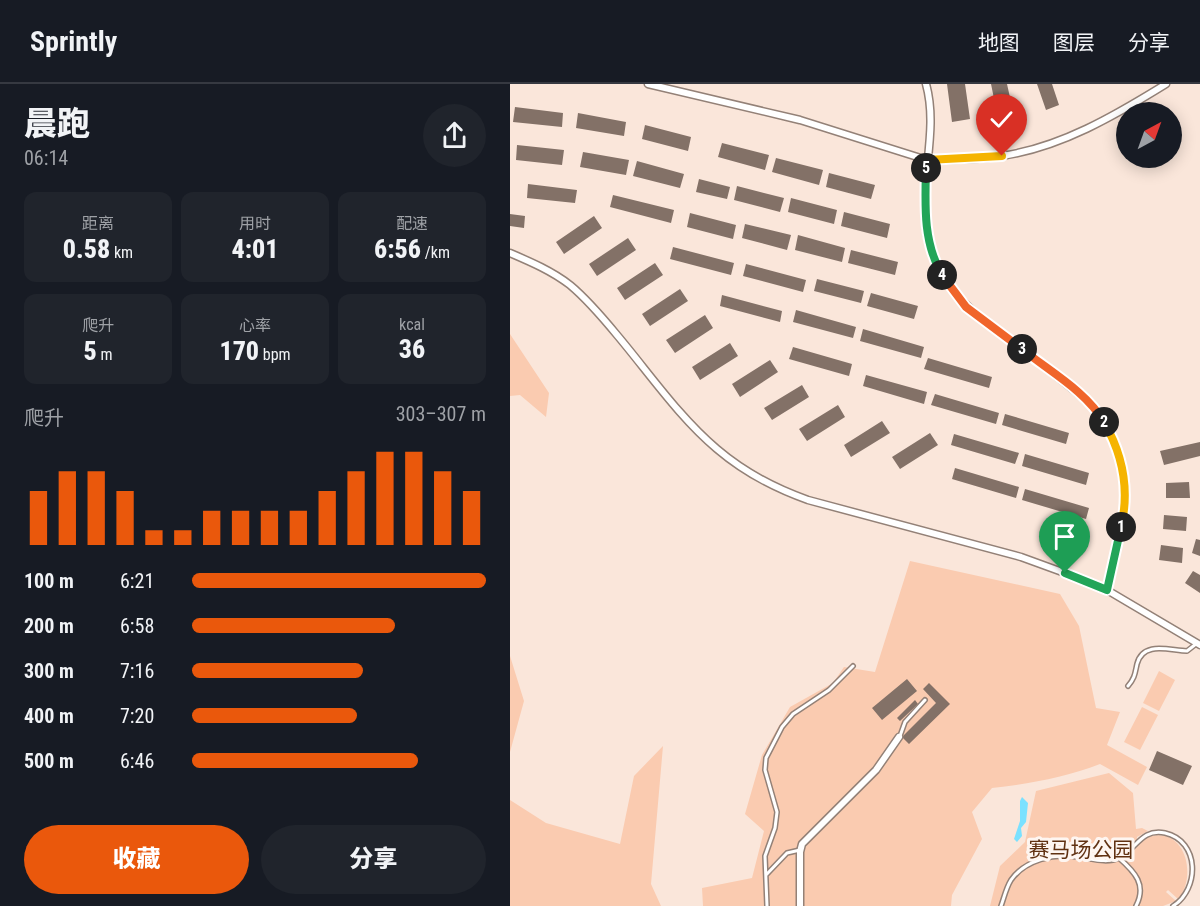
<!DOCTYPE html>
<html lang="zh">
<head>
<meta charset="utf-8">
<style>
  :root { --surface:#171b24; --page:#20242c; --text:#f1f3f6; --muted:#9ea1a6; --line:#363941; --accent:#ea580c }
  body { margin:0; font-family:"Roboto Condensed","Noto Sans SC",sans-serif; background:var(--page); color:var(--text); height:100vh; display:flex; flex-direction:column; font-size:22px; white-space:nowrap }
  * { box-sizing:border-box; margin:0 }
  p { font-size:20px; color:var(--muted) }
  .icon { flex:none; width:33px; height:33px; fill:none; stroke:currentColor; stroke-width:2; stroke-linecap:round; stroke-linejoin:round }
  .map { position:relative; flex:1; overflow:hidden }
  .sheet { display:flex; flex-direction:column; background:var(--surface); width:510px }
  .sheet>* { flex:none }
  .needle { width:39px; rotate:41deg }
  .buttons { position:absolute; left:606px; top:18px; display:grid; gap:12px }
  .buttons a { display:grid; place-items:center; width:66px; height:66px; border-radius:50%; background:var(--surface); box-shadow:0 3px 15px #0003; font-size:30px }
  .pin { position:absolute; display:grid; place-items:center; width:51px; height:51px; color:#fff; margin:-62px -26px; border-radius:50% 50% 50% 0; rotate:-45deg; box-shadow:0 0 6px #0007 }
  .pin .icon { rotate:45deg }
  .km { position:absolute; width:30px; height:30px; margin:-15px; border-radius:50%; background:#222; color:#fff; font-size:16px; line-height:30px; text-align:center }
  .round { display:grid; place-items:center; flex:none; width:63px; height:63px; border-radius:32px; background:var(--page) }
  .headline { display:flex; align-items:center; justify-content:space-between; height:102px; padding:0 24px }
  h1 { font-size:33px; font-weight:800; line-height:45px }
  .stats { display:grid; grid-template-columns:repeat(3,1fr); gap:9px; height:102px; padding:6px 24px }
  .stats div { display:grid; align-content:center; border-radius:12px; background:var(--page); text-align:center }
  .stats b { font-size:26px; font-weight:800 }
  .stats small { font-size:16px; font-weight:400 }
  .stats p { font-size:16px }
  .chart { height:168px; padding:12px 24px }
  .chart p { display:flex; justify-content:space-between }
  .chart svg { width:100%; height:108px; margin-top:6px; stroke:var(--accent); stroke-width:6 }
  .button { display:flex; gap:12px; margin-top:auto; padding:12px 24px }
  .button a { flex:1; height:69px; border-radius:36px; background:var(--accent); color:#fff; font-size:24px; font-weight:800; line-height:69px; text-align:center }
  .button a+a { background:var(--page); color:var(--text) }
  ul { padding:0 24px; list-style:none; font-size:20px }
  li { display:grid; grid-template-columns:96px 72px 1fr; align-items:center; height:45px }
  li i { height:15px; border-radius:8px; background:var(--accent) }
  header { display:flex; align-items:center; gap:36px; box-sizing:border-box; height:84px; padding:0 30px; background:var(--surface); border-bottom:2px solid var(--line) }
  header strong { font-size:28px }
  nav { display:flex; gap:33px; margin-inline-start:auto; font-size:21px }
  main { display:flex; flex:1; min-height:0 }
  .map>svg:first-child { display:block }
  .green { fill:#facbb0 }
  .water { fill:#7ae1ff }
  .building { fill:#837167 }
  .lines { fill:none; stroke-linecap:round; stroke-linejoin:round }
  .service-casing { stroke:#938177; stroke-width:6 }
  .minor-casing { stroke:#938177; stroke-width:9 }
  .service { stroke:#fff; stroke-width:3 }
  .minor { stroke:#fff; stroke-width:6 }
  .split-1-casing { stroke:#fff; stroke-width:12 }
  .split-2-casing { stroke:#fff; stroke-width:12 }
  .split-3-casing { stroke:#fff; stroke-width:12 }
  .split-4-casing { stroke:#fff; stroke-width:12 }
  .split-5-casing { stroke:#fff; stroke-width:12 }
  .split-6-casing { stroke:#fff; stroke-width:12 }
  .split-1 { stroke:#22a559; stroke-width:8 }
  .split-2 { stroke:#f5b400; stroke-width:8 }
  .split-3 { stroke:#f0652b; stroke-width:8 }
  .split-4 { stroke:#f0652b; stroke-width:8 }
  .split-5 { stroke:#22a559; stroke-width:8 }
  .split-6 { stroke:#f5b400; stroke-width:8 }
  .labels { text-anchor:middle; stroke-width:6; stroke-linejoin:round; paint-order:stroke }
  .park-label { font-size:21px; fill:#603111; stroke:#fef6f1 }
</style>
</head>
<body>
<header>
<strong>Sprintly</strong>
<nav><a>地图</a><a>图层</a><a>分享</a></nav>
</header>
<main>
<section class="sheet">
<div class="headline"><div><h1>晨跑</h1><p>06:14</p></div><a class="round"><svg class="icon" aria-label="share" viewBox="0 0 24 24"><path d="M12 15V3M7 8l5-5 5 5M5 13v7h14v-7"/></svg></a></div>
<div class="stats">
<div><p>距离</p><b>0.58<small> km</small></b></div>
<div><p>用时</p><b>4:01</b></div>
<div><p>配速</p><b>6:56<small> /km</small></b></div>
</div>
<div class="stats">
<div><p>爬升</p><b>5<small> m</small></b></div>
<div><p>心率</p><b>170<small> bpm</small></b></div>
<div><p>kcal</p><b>36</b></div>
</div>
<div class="chart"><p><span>爬升</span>303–307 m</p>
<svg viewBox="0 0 160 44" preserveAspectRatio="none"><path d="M5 44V22M15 44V14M25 44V14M35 44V22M45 44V38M55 44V38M65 44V30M75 44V30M85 44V30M95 44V30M105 44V22M115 44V14M125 44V6M135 44V6M145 44V14M155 44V22"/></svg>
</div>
<ul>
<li><b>100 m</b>6:21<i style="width:100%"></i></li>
<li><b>200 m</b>6:58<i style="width:69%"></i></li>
<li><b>300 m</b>7:16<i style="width:58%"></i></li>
<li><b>400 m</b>7:20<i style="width:56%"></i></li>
<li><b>500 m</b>6:46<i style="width:77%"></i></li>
</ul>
<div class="button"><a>收藏</a><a>分享</a></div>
</section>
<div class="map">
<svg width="690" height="822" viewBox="0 0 690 822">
  <rect width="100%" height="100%" fill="#fae6da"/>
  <path class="green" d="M 0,250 L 39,309 L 36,333 L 10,311 L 0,312 Z
    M 400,477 L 550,510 L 569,542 L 586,624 L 610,628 L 597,661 L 637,683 L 628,701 L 590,680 C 556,693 519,700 482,704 L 462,728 L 472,755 L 442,811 L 441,822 L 193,822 L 192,804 L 242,794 L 254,747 L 235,730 L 252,671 L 280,623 L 323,599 L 334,583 L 365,588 Z
    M 0,572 L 14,617 L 0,668 Z
    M 649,587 L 665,596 L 649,627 L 633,619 Z
    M 632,623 L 648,631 L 630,666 L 614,658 Z
    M 153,662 L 141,800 L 151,822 L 0,822 L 0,716 L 36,739 L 110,760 L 124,692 Z
    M 599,689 L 623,709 L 626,745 L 632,744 L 638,747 L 627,753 L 627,759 C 667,732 690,781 670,814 L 668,815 L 658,806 L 656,808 L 666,817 L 653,822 L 480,822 L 490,782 L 515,758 L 526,707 Z"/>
  <path class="water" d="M 512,713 L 518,719 L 516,738 L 511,744 L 512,752 L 507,758 L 504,755 L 510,737 L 510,717 Z"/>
  <path class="building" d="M 437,0 L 455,0 L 460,35 L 442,38 Z
    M 481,0 L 497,0 L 505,36 L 489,39 Z
    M 527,0 L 542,0 L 549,21 L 536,26 Z
    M 5,23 L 53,29 L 52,43 L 3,38 Z
    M 68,29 L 116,38 L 114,52 L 66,44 Z
    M 135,41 L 181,53 L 178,67 L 132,55 Z
    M 212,59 L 259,71 L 255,86 L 208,73 Z
    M 7,61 L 54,66 L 52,81 L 6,76 Z
    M 73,68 L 119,76 L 116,91 L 70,83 Z
    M 266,74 L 313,86 L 309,101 L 262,88 Z
    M 127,77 L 174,90 L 170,104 L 123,92 Z
    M 319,89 L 365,101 L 361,115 L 316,103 Z
    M 189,95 L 220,103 L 217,115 L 186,108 Z
    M 18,100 L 67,106 L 65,119 L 17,114 Z
    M 227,102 L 274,114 L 270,128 L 224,116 Z
    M 103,111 L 164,126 L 161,139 L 100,123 Z
    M 281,114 L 327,126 L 324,140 L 278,128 Z
    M 334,128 L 380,140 L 377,154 L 331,142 Z
    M 180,129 L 226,141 L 223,155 L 177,143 Z
    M 0,130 L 15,132 L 14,144 L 0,142 Z
    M 84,132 L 92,144 L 54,170 L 46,158 Z
    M 235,140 L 281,151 L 277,166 L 232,154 Z
    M 288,151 L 335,164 L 332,178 L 285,166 Z
    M 118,154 L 126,166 L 87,192 L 79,180 Z
    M 163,163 L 224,179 L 221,191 L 160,175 Z
    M 341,166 L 388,178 L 385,191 L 338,179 Z
    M 145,179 L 153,191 L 115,216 L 107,204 Z
    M 236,180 L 296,196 L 293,208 L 233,192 Z
    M 307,195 L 354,207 L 351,219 L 304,207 Z
    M 170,205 L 178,217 L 140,242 L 132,230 Z
    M 361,209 L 408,222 L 404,235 L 357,222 Z
    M 212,211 L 272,227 L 270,238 L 210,222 Z
    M 286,226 L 346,243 L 343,254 L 283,238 Z
    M 195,231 L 203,244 L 165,269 L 156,256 Z
    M 353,245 L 414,263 L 411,274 L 350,257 Z
    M 220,259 L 228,272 L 190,296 L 182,283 Z
    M 283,263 L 342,280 L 339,292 L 279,275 Z
    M 418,274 L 482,293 L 479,304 L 414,285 Z
    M 260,276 L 268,288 L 230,313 L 222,300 Z
    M 356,291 L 417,308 L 414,320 L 353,302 Z
    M 292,301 L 299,313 L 262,336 L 254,324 Z
    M 425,310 L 489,329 L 486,340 L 421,321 Z
    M 328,321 L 335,333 L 297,357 L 289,345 Z
    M 495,330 L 559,349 L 556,360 L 492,341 Z
    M 372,337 L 380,349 L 341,373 L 334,361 Z
    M 420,349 L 428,361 L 390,385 L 382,373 Z
    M 444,350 L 509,369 L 505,380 L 441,361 Z
    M 690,358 L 690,372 L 654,381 L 650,367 Z
    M 515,370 L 579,389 L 576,401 L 512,382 Z
    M 445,384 L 509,403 L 506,414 L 442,395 Z
    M 679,398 L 680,414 L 656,414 L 656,399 Z
    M 515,405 L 579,424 L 576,435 L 512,416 Z
    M 654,431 L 677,433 L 676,447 L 653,445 Z
    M 686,455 L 690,456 L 690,472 L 682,469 Z
    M 651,461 L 673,464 L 672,479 L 649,476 Z
    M 683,487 L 690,491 L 690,509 L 675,499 Z
    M 397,595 L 407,607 L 372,636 L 362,624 Z
    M 419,599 L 440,620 L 399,660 L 392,653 L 426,619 L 413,605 Z
    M 405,616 L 408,620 L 390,637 L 387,634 Z
    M 647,667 L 682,682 L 673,701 L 639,686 Z"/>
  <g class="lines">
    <defs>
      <path id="service" d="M 618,602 C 625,594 625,589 627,580 C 633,556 661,567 677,567 L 686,560
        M 390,652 L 395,638 L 415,616
        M 609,774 C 625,788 637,801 626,822
        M 256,791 L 277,769 L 290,766
        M 257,822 L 255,772 L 265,744 L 267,728 L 255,686 L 256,674 L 272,643 L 283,630 L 319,606 L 343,582
        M 491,822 C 494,814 496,804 501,796 C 515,776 544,769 567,773 C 580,774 596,780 609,774 C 626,766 631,744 655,749 C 690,757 690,805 663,822"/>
      <path id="minor" d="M 138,0 L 290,36 L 417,76 C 441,76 467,76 491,72 C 550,64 606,31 656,0
        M 416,0 C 428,43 412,88 415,132 C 418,195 453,220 498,255 C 526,277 555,297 581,321 C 633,382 613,436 597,506
        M 0,169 C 21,178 42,187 60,201 C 78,216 93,234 107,251 C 139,289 169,333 207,365 C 234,388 264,404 298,416 L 511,473 L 555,489 L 597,506 L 690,561
        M 290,822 L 290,768 L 292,760 L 366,686 L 389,653"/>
    </defs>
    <use href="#service" class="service-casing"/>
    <use href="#minor" class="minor-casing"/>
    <use href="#service" class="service"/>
    <use href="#minor" class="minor"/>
  </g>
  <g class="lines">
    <defs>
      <path id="split-1" d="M 555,489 L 597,506 L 611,443"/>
      <path id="split-2" d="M 594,338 C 613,371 620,405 611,443"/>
      <path id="split-3" d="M 512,265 C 539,287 576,307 594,338"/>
      <path id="split-4" d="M 432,191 L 456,223 L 512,265"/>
      <path id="split-5" d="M 416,84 C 415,122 413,158 432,191"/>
      <path id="split-6" d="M 416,84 L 417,76 L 492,72"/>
    </defs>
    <use href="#split-1" class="split-1-casing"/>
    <use href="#split-2" class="split-2-casing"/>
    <use href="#split-3" class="split-3-casing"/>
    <use href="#split-4" class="split-4-casing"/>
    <use href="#split-5" class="split-5-casing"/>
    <use href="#split-6" class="split-6-casing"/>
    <use href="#split-1" class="split-1"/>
    <use href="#split-2" class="split-2"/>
    <use href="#split-3" class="split-3"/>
    <use href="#split-4" class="split-4"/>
    <use href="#split-5" class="split-5"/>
    <use href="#split-6" class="split-6"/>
  </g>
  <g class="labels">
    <g class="park-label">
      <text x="571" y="773">赛马场公园</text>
    </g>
  </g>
</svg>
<div class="buttons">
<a><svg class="needle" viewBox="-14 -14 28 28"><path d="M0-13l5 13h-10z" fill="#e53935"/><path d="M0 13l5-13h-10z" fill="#9ea1a6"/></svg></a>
</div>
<div class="pin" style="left:555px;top:489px;background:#1e9e55"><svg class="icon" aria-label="arrive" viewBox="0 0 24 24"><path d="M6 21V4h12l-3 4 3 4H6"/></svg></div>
<div class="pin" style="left:492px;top:72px;background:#d93025"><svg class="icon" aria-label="check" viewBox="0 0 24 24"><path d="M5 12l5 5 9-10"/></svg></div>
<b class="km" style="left:611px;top:443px">1</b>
<b class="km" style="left:594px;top:338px">2</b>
<b class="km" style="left:512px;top:265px">3</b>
<b class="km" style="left:432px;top:191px">4</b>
<b class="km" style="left:416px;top:84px">5</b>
</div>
</main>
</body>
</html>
